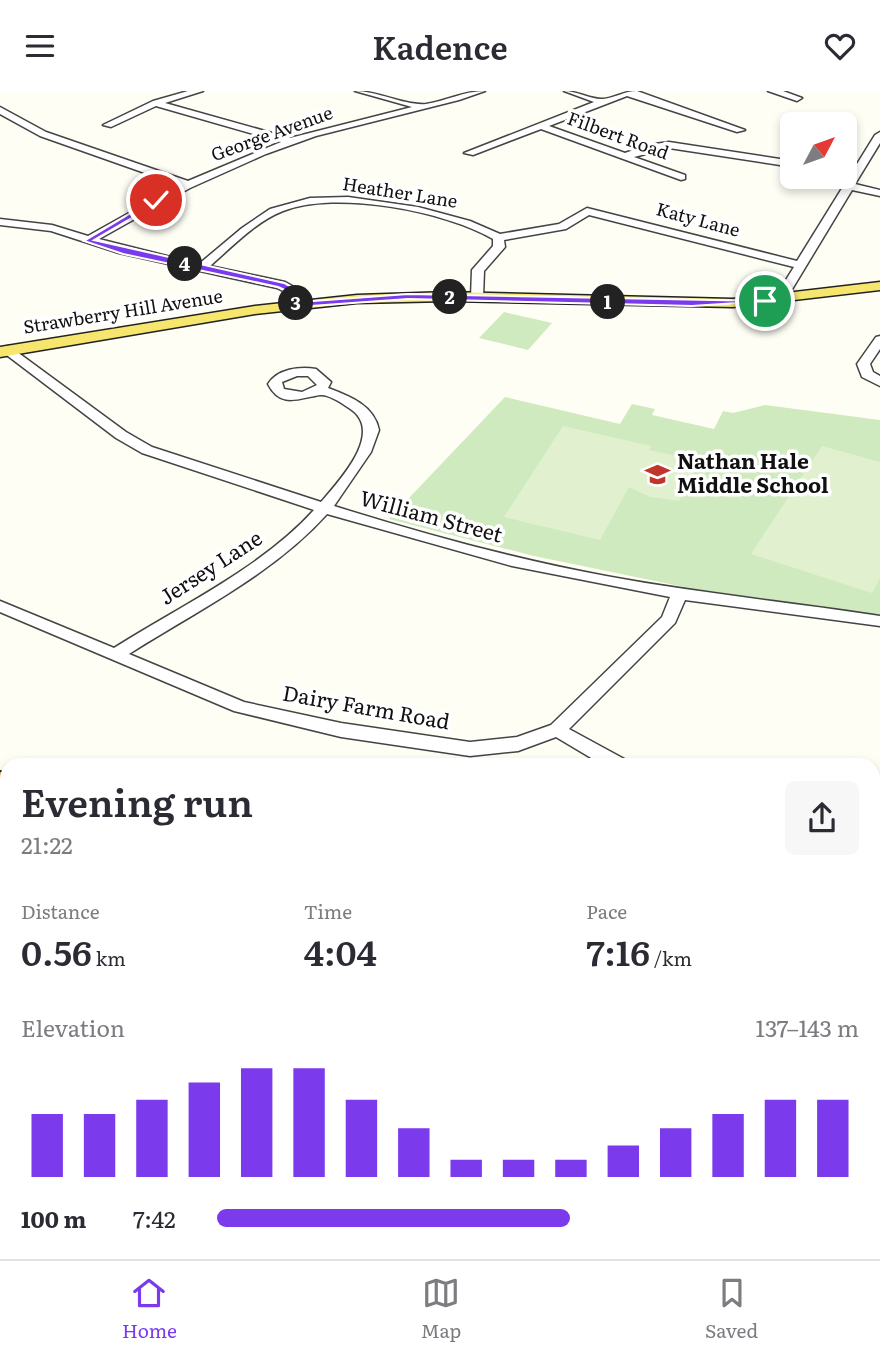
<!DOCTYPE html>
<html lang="en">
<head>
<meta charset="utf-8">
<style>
  :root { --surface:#fff; --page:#f7f7f7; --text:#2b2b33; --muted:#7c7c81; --line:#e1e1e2; --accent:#7c3aed }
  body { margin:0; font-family:Literata,serif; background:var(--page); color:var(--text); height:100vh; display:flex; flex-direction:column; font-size:26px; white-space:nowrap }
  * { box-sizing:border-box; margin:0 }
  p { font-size:23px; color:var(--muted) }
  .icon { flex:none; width:38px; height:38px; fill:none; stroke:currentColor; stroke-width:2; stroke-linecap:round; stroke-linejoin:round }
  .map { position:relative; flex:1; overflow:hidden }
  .drawer { position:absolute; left:0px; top:667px; width:880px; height:502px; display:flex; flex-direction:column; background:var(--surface); border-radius:21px 21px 0 0; box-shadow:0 4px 10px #0003 }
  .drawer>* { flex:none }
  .needle { width:46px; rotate:49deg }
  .tools { position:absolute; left:780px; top:21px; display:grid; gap:14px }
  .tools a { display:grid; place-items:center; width:77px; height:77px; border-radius:10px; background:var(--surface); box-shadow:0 4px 10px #0003; font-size:35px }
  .pin { position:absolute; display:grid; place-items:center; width:60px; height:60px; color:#fff; margin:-30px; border:4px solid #fff; border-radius:50%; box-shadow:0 2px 7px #0007 }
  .km { position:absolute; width:35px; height:35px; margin:-18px; border-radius:50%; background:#222; color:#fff; font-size:19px; line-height:35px; text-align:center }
  .round { display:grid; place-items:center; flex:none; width:74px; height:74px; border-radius:10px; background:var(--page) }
  .headline { display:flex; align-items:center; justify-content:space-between; height:119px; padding:0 21px }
  h1 { font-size:38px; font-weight:600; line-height:52px }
  .figures { display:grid; grid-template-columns:repeat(3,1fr); gap:10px; height:119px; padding:7px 21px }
  .figures div { display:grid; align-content:center }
  .figures b { font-size:35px; font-weight:600 }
  .figures small { font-size:19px; font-weight:400 }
  .figures p { font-size:19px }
  .chart { height:196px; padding:14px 21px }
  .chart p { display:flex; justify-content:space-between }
  .chart svg { width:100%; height:126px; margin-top:7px; stroke:var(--accent); stroke-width:6 }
  ul { padding:0 21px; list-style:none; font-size:23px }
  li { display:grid; grid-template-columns:112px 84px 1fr; align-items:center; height:52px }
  li i { height:18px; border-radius:9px; background:var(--accent) }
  header { display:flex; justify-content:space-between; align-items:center; height:91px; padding:0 21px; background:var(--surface); font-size:32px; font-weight:600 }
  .tabs { display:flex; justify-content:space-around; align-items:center; height:98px; border-top:2px solid var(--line); background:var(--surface); font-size:19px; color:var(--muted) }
  .tabs a { display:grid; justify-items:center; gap:4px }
  .tabs .selected { color:var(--accent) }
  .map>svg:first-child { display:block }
  .green { fill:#cfeabe }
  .pitch { fill:#e1f1d0 }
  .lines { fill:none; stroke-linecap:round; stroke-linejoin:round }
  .minor-casing { stroke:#444; stroke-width:3 }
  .major-casing { stroke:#222; stroke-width:3 }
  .highway-casing { stroke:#222; stroke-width:4 }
  .minor { fill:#fff; fill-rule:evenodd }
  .major { fill:#f6e66e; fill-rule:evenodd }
  .highway { fill:#f1b660; fill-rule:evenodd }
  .route { fill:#7c3aed; stroke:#fff; stroke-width:2 }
  .labels { text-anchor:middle; stroke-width:7; stroke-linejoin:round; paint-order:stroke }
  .far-street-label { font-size:18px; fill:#111; stroke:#fff }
  .poi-label { font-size:21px; font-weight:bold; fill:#111; stroke:#fff; text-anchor:start }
  .street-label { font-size:21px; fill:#111; stroke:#fff }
</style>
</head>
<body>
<header><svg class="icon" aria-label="menu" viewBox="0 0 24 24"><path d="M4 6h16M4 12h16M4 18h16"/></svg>Kadence<svg class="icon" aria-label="heart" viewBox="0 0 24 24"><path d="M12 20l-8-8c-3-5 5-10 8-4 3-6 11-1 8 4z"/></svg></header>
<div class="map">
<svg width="880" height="1168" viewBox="0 0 880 1168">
  <rect width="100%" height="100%" fill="#fffef5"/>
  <path class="green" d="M 504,221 L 552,232 L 528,259 L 479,247 Z
    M 505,306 L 620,333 L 632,313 L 655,318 L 652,324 L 714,338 L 723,320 L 733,322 L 765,314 L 880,329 L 880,525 L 689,497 L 534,465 L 389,428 Z"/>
  <path class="pitch" d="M 563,335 L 651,355 L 649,359 L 700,370 L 679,410 L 650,406 L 629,396 L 600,449 L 504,426 Z
    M 822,355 L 880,371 L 880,487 L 872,502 L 751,463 Z"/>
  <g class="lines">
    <defs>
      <path id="minor" d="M 188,0 L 203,0 L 165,12 L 290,47 L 412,16 L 355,0 C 378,0 406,15 426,13 C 446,10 464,0 485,0 L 459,9 L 316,45 L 266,63 L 190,97 L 99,148 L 199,173 L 242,137 L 270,118 L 310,107 L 348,106 L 418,116 L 470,130 L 500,143 L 559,133 L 587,117 L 797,170 L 875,44 L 880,41 L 880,52 L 855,93 L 880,99 L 880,105 L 852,99 L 791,200 L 797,207 L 791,211 L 779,200 L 794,176 L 589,124 L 566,138 L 504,149 L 505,156 L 484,180 L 483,206 L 477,210 L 471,206 L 472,179 L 493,155 L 493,148 C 445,120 336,99 283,120 C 255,131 232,156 210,175 L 285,191 L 294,196 L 303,214 L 297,218 L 293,217 L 285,201 L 277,197 L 119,162 L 51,140 L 0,134 L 0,128 L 52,134 L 88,145 L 179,94 L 40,45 L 0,23 L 0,16 L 46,41 L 188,90 L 281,51 L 156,15 L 111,36 L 103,34 L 153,10 Z
        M 564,0 C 577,0 592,9 603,8 C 615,7 624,0 637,0 L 745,39 L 737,41 L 627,5 L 549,35 L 625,62 L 648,54 L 669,51 L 793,70 L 793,76 L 669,57 L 634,66 L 685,84 L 685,88 L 681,89 L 541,38 L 473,64 L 464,62 L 594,11 Z
        M 768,0 L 783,0 L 802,7 L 797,10 Z
        M 880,245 L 880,258 L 870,273 L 873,281 L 880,285 L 880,295 L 862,286 L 857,273 L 876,246 Z
        M 9,255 L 126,341 L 152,356 L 321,411 C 340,389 386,340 349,317 C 342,312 328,303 320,304 C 299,307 281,318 268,293 C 277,278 300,275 316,278 L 331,291 L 328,297 C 349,305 374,314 379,339 L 371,361 L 334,415 C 423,443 514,468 606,485 C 697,502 789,511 880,525 L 880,535 L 685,509 L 675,532 L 569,638 L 626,669 L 628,674 L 603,674 L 556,646 L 518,660 L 470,665 L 341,646 L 234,620 L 0,521 L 0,510 L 114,557 C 182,514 260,478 314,419 L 142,362 L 116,347 L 4,262 L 4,256 ZM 297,285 L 308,285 L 317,294 L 302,301 L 284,298 L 282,291 ZM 327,423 L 512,475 L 670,506 L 662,526 L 551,634 L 517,646 L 470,651 L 341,632 L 244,611 L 129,563 C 197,520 273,483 327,423 Z
        M 880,714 L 880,731 L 873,733 L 873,716 Z
        M 873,830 L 880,833 L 880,851 L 873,848 Z"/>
      <path id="major" d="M 880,191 L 880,199 L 733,216 L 449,210 L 357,212 L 255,223 L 0,266 L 0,256 L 255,215 L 357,204 L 449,201 L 733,208 Z"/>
      <path id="highway" d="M 0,681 L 7,683 L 7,705 L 0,703 Z
        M 0,732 L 7,735 L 7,758 L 0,756 Z
        M 873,1026 L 880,1028 L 880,1060 L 873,1058 Z
        M 873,1084 L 880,1086 L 880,1120 L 873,1118 Z"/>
    </defs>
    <use href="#minor" class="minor-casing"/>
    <use href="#major" class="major-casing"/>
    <use href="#highway" class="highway-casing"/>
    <use href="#minor" class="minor"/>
    <use href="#major" class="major"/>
    <use href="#highway" class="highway"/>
  </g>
  <path class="route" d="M 156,107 L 159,111 L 94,149 L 284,192 L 293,197 L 300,211 L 408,203 L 769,210 L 692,215 L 408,208 L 297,216 L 287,200 L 278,196 L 123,163 L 84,150 Z"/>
  <defs>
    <symbol id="school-bare" viewBox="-9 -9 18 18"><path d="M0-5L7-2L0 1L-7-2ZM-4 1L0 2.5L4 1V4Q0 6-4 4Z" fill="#c0362a" stroke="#fff" stroke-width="2.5" paint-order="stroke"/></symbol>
  </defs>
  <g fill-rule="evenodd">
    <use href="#school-bare" x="640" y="366" width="35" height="35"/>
  </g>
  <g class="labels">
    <g class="far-street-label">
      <text transform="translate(272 43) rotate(-20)" y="6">George Avenue</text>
      <text transform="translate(618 45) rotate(20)" y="6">Filbert Road</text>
      <text transform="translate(400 102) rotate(9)" y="6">Heather Lane</text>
      <text transform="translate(698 129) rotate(15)" y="6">Katy Lane</text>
      <text transform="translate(123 221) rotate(-9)" y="6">Strawberry Hill Avenue</text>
    </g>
    <g class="poi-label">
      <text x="677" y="378">Nathan Hale<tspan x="677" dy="24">Middle School</tspan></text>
    </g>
    <g class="street-label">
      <text transform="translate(431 426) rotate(15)" y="7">William Street</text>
      <text transform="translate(211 477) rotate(-33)" y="7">Jersey Lane</text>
      <text transform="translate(366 617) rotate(10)" y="7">Dairy Farm Road</text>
    </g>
  </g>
</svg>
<div class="tools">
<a><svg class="needle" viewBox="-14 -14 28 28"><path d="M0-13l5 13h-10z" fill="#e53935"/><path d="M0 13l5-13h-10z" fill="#7c7c81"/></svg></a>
</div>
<div class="pin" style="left:765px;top:210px;background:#1e9e55"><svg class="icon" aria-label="arrive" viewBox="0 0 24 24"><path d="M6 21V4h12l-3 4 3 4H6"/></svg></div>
<div class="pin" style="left:156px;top:109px;background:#d93025"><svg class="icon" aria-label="check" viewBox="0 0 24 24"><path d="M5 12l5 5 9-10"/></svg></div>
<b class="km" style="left:608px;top:211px">1</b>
<b class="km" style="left:450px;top:206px">2</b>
<b class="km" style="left:296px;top:212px">3</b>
<b class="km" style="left:185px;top:173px">4</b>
<section class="drawer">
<div class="headline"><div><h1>Evening run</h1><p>21:22</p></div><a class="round"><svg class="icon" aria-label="share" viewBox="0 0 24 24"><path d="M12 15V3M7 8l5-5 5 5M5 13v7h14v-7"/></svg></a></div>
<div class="figures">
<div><p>Distance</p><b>0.56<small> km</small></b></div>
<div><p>Time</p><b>4:04</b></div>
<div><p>Pace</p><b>7:16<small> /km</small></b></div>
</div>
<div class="chart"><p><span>Elevation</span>137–143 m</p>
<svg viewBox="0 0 160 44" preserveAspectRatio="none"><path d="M5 44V22M15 44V22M25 44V17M35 44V11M45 44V6M55 44V6M65 44V17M75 44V27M85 44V38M95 44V38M105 44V38M115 44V33M125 44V27M135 44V22M145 44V17M155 44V17"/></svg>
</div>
<ul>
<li><b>100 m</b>7:42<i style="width:55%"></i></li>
</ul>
</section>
</div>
<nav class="tabs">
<a class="selected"><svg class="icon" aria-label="home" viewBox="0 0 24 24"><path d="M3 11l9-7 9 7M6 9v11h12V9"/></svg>Home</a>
<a><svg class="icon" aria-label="map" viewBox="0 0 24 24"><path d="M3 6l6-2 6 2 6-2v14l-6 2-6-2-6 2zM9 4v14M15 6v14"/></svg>Map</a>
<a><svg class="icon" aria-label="saved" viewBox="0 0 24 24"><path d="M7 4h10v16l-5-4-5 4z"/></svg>Saved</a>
</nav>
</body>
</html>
